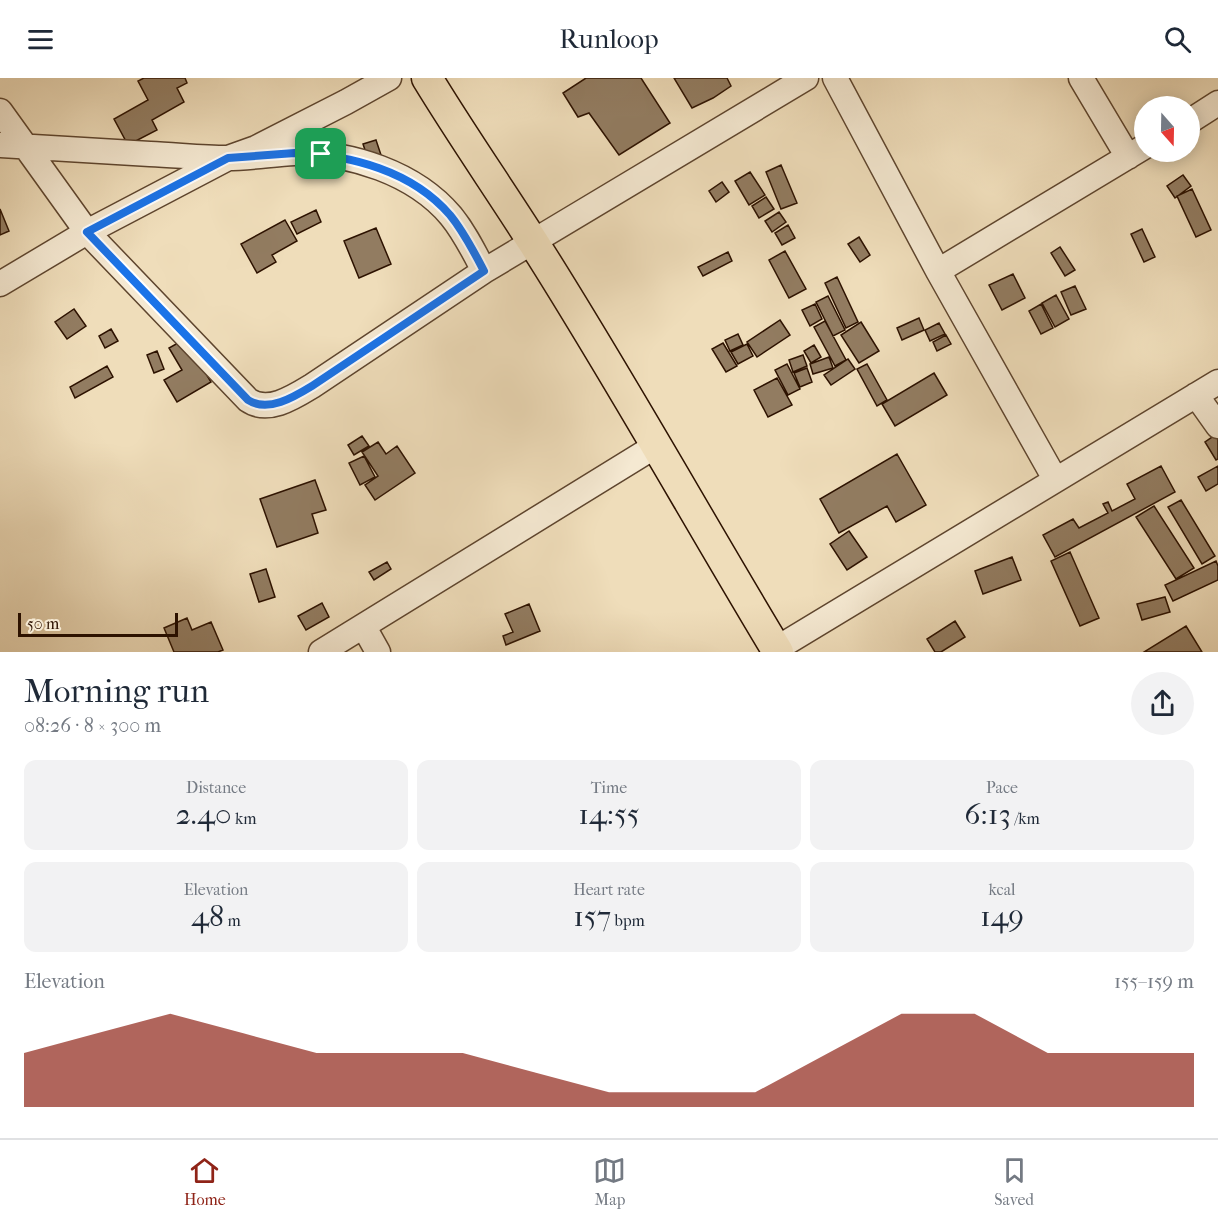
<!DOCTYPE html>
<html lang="en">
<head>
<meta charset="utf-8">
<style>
  :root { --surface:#fff; --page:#f2f2f3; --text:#1f2937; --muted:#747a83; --line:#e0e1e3; --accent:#8f2418 }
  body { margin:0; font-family:"IM FELL French Canon",serif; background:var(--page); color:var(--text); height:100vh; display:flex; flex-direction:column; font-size:22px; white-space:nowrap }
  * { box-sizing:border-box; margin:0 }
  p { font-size:20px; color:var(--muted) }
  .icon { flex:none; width:33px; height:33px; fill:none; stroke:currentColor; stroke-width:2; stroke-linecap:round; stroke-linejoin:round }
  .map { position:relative; height:574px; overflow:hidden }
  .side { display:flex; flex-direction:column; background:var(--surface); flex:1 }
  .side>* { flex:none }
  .needle { width:39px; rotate:160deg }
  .tools { position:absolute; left:1134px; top:18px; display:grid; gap:12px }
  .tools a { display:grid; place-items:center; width:66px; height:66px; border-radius:50%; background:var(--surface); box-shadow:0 3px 15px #0003; font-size:30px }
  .scale { position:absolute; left:18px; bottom:15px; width:160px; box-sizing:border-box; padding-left:6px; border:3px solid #2d1200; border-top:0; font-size:16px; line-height:21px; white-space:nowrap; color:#2d1200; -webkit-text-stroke:4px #f5e9d2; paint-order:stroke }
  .pin { position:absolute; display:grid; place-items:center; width:51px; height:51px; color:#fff; margin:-26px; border-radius:12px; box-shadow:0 3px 9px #0006 }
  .round { display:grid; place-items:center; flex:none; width:63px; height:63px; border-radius:32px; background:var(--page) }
  .headline { display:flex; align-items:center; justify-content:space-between; height:102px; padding:0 24px }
  h1 { font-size:33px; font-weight:600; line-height:45px }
  .figures { display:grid; grid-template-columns:repeat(3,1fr); gap:9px; height:102px; padding:6px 24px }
  .figures div { display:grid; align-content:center; border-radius:12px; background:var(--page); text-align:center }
  .figures b { font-size:30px; font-weight:600 }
  .figures small { font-size:16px; font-weight:400 }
  .figures p { font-size:16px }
  .chart { height:168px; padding:12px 24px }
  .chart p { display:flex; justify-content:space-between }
  .chart svg { width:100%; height:108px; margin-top:6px; fill:var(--accent); opacity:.7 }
  header { display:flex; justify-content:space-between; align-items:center; height:78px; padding:0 24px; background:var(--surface); font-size:27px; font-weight:600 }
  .menu { display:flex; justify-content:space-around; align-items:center; height:84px; border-top:2px solid var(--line); background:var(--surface); font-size:16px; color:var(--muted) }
  .menu a { display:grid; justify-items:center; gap:3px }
  .menu .active { color:var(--accent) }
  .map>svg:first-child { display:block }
  .building { fill:#927c61; stroke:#2d1200; stroke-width:1.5 }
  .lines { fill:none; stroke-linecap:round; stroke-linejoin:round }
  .minor-casing { stroke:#5e452e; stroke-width:27 }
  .major-casing { stroke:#2d1200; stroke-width:33 }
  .minor { stroke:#f5e9d2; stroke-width:24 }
  .major { stroke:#efddba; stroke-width:30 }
  .route-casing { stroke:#fff; stroke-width:12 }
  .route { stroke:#1a73e8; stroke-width:8 }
</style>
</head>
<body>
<header><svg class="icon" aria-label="menu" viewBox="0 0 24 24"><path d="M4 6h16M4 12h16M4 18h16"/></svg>Runloop<svg class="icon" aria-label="search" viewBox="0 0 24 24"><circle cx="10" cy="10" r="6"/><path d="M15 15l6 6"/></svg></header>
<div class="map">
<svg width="1218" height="574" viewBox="0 0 1218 574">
  <rect width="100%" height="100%" fill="#efddba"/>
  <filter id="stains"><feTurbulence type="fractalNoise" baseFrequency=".00333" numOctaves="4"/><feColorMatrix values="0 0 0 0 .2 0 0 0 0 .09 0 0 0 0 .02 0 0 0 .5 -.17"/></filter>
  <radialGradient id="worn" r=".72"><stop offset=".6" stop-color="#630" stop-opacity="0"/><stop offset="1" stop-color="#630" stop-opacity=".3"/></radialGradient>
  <path class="building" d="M 144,0 L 185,0 L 187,5 L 177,10 L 184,24 L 152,42 L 157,52 L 128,67 L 114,41 L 148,22 L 138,3 Z
    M 586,0 L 641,0 L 670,45 L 619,77 L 589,35 L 578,39 L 563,15 Z
    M 674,0 L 727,0 L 731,8 L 713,20 L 692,30 Z
    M 376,62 L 386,92 L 373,96 L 363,66 Z
    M 781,87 L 797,125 L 781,131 L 766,94 Z
    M 750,94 L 765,117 L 749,127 L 735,103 Z
    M 1183,97 L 1191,108 L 1175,120 L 1167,108 Z
    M 722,104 L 729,114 L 716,124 L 709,113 Z
    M 1192,111 L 1211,152 L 1196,159 L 1177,118 Z
    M 766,119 L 774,131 L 759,140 L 752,128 Z
    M 0,131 L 9,153 L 0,157 Z
    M 316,132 L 321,144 L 297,156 L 291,144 Z
    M 779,134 L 786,144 L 772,154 L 765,143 Z
    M 285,142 L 297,163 L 272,177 L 276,184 L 257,195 L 241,166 Z
    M 788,147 L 795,160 L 782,167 L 775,155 Z
    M 376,150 L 391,186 L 359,200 L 344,163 Z
    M 1142,151 L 1155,179 L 1144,184 L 1131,156 Z
    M 859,159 L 870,177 L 860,184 L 848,166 Z
    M 1060,169 L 1075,192 L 1065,198 L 1051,175 Z
    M 785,173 L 806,211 L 789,220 L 769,182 Z
    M 728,174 L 732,183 L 703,198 L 698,189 Z
    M 1013,196 L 1025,220 L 1002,232 L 989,207 Z
    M 837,199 L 858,244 L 846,250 L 825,205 Z
    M 1075,208 L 1086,231 L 1071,237 L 1061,214 Z
    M 1056,217 L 1069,241 L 1055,249 L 1042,225 Z
    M 828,218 L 845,252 L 833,258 L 816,224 Z
    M 815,226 L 822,241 L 810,248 L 802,232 Z
    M 1041,226 L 1053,250 L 1041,256 L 1029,233 Z
    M 74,231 L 86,248 L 67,261 L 55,244 Z
    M 919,240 L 924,252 L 902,262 L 897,250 Z
    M 780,242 L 790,257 L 757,279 L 747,264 Z
    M 825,243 L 846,282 L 835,288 L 814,249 Z
    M 861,244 L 879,273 L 859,285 L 841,257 Z
    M 939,245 L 945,256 L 930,263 L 925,252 Z
    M 111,251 L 118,263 L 105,270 L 99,258 Z
    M 738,256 L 743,267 L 730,273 L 725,262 Z
    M 946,257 L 951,266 L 937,273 L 933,264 Z
    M 185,261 L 211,304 L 177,324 L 164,302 L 182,292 L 169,270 Z
    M 723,265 L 737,288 L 726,294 L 712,271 Z
    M 747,266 L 753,278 L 738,286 L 731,274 Z
    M 814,267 L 821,279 L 811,285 L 804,273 Z
    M 157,273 L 164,291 L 154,295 L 147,277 Z
    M 803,277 L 807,288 L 793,294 L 789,282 Z
    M 829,279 L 833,290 L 813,296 L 810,286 Z
    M 848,281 L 855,291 L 831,307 L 824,297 Z
    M 787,286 L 800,311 L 788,317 L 775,292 Z
    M 867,286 L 887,322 L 877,328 L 857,291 Z
    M 107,288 L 113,299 L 75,320 L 70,309 Z
    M 807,290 L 812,304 L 800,309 L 794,295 Z
    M 934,295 L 947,317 L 895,348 L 882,326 Z
    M 777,300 L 792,327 L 768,339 L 754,312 Z
    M 1218,355 L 1218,381 L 1216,382 L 1205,364 Z
    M 362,358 L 369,368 L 354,377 L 348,367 Z
    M 378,364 L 386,376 L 397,368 L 415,395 L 375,422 L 365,407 L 378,398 L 362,374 Z
    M 897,376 L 926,427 L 896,444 L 887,428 L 839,455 L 820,421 Z
    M 364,378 L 375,399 L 360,407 L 349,385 Z
    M 1161,388 L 1175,414 L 1055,479 L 1043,457 L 1073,441 L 1079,450 L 1108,435 L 1103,426 L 1108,424 L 1112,433 L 1135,421 L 1127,406 Z
    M 1218,388 L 1218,406 L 1206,413 L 1198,399 Z
    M 315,402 L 326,432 L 312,436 L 318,455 L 277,469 L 260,421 Z
    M 1181,422 L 1215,478 L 1202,486 L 1168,429 Z
    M 1154,428 L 1194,490 L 1176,501 L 1136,439 Z
    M 849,453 L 867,479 L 847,492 L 830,466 Z
    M 1070,474 L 1099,540 L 1080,548 L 1051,483 Z
    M 1012,479 L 1021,502 L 983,516 L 975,493 Z
    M 1216,483 L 1218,488 L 1218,502 L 1173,523 L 1165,507 Z
    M 387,484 L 391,491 L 374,502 L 369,494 Z
    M 266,491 L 275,519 L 259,524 L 250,496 Z
    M 1165,519 L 1170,534 L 1142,542 L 1137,526 Z
    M 322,525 L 329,539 L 306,552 L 298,538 Z
    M 529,526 L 540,553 L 506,567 L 503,558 L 513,554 L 505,536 Z
    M 187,540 L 192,552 L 211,544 L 223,572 L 218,574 L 174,574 L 164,550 Z
    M 955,543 L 965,559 L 941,574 L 935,574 L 927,561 Z
    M 1186,548 L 1202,574 L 1144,574 Z"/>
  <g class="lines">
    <defs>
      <path id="minor" d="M 835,0 L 938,193 L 1055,401
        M 1081,0 L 1128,79
        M 0,33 L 87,154 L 248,322 C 268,336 294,319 312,308 L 484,193 L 806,0
        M 1190,43 L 1218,25
        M 0,67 C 50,70 100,73 150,76 C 176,77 202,80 227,80 C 250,80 273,76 295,75 C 350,74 415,95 451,138 C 465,155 474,174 484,193
        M 938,193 L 1144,69
        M 0,206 L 87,154 L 228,80 L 256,70 L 346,24 L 389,0
        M 1196,317 L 1218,348
        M 364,549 L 378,574
        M 776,571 L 1218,304
        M 321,574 L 657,367"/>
      <path id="major" d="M 427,0 C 461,56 498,109 533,164 C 619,299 696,438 778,574"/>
    </defs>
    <use href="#minor" class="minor-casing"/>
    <use href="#major" class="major-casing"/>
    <use href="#minor" class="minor"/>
    <use href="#major" class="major"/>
  </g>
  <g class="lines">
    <defs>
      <path id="route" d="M 295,75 C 351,77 412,93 450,137 C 464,154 474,174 484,193 L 312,308 C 294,319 268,335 248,322 L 87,154 L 228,80 Z"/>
    </defs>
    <use href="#route" class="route-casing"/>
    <use href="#route" class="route"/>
  </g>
  <rect width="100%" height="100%" filter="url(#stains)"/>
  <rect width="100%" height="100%" fill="url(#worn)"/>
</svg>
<div class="tools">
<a><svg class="needle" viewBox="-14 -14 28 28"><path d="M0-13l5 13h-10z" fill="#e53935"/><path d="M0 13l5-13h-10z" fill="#747a83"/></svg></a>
</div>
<div class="scale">50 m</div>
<div class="pin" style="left:321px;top:76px;background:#1e9e55"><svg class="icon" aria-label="arrive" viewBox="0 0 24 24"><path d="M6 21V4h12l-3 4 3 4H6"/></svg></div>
</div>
<section class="side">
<div class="headline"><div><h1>Morning run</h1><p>08:26 · 8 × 300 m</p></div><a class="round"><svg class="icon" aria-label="share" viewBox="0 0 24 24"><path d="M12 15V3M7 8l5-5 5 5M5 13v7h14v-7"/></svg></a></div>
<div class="figures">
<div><p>Distance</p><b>2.40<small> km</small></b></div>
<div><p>Time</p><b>14:55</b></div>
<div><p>Pace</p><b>6:13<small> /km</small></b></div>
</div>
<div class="figures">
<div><p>Elevation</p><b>48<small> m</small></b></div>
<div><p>Heart rate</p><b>157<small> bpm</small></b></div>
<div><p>kcal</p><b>149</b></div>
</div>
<div class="chart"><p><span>Elevation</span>155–159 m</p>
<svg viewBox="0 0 160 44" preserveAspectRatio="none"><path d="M0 44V22L10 14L20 6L30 14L40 22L50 22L60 22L70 30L80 38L90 38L100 38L110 22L120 6L130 6L140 22L150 22L160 22V44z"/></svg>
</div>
</section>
<nav class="menu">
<a class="active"><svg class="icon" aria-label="home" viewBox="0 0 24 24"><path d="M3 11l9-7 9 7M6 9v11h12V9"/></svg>Home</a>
<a><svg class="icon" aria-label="map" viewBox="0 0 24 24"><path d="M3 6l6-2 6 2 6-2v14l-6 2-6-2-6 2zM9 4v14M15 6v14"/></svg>Map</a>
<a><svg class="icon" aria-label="saved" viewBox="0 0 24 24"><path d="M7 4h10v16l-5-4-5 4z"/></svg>Saved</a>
</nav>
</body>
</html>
